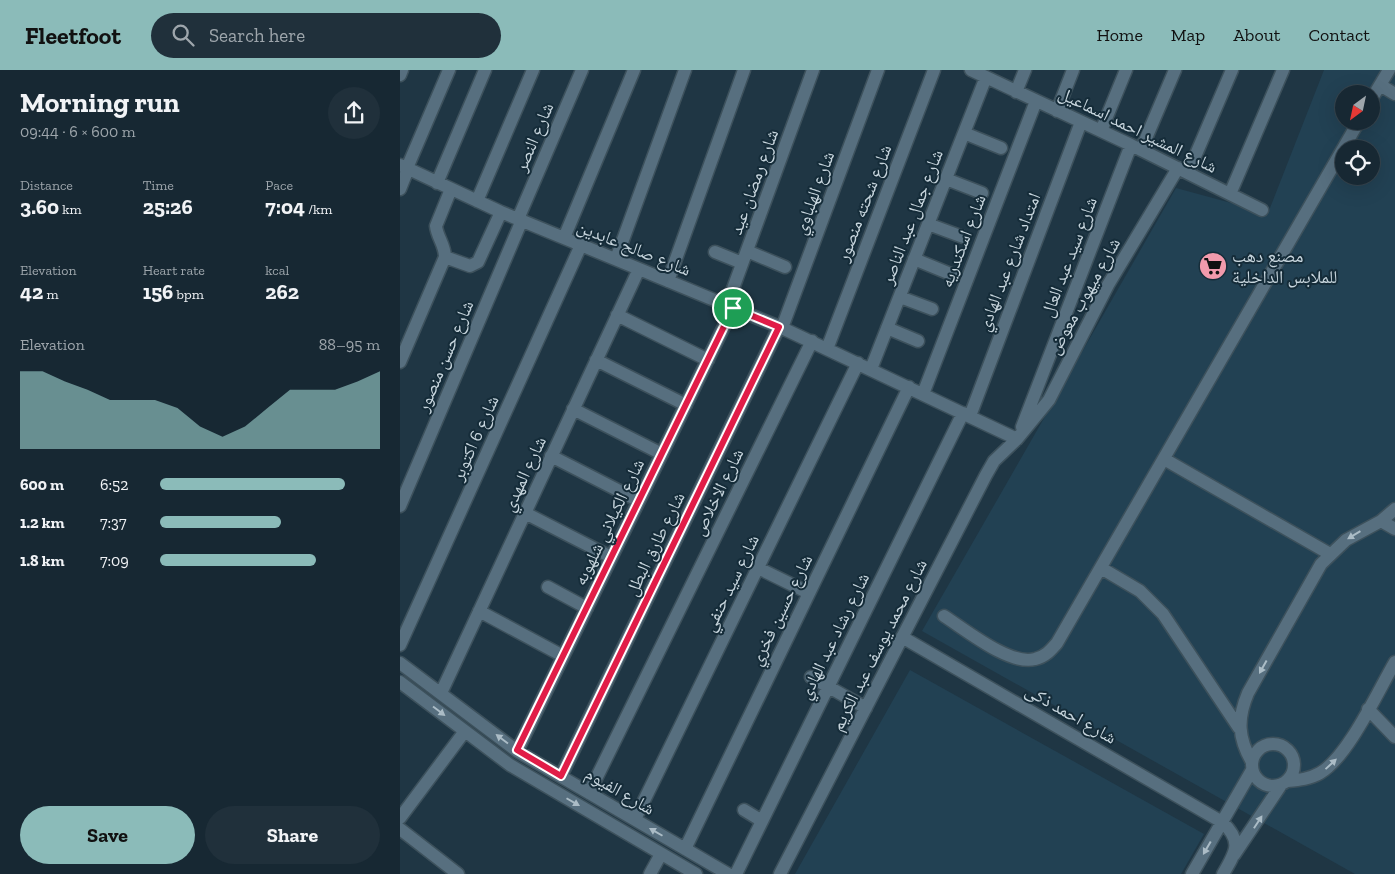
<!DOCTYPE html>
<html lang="en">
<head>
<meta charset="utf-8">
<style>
  :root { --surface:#172833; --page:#20303b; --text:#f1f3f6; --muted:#9ea6ac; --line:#36444e; --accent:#8bbbb9 }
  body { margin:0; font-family:"Zilla Slab","Noto Naskh Arabic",serif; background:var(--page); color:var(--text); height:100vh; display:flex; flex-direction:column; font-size:19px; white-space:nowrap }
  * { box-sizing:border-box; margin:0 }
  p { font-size:16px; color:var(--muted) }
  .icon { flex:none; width:28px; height:28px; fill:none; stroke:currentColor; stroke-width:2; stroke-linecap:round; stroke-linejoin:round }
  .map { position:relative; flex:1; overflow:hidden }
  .panel { display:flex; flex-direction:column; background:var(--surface); width:400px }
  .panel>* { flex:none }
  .needle { width:32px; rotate:213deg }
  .fabs { position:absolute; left:935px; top:15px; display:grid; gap:10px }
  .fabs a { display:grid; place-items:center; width:45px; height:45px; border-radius:50%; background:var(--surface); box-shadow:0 5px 20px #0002,0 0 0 1px var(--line); font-size:25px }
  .pin { position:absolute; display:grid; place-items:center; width:42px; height:42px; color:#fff; margin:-21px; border:2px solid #fff; border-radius:50%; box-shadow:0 1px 5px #0007 }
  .round { display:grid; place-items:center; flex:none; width:52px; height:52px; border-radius:26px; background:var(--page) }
  .summary { display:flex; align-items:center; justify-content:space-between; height:85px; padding:0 20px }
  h1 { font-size:28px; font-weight:700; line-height:38px }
  .stats { display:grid; grid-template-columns:repeat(3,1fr); gap:8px; height:85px; padding:5px 20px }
  .stats div { display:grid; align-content:center }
  .stats b { font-size:21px; font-weight:700 }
  .stats small { font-size:14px; font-weight:400 }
  .stats p { font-size:14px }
  .chart { height:140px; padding:10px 20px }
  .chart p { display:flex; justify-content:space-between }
  .chart svg { width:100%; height:90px; margin-top:5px; fill:var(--accent); opacity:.7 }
  .button { display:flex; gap:10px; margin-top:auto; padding:10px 20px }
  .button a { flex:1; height:58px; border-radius:30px; background:var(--accent); color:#111; font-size:20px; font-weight:700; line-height:58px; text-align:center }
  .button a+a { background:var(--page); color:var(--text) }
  ul { padding:0 20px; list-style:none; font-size:16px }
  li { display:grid; grid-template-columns:80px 60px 1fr; align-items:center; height:38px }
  li i { height:12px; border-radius:6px; background:var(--accent) }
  header { display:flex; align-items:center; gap:30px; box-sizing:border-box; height:70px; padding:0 25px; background:var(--accent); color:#111 }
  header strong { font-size:24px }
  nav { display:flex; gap:28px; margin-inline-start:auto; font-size:18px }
  .search { width:350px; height:45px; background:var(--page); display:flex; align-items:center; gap:12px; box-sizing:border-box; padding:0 18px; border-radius:28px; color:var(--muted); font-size:19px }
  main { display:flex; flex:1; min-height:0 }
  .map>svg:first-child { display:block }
  .built { fill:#224153; fill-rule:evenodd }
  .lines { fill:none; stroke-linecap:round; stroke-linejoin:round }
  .minor-casing { stroke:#3d515c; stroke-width:15 }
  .minor { stroke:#576f7f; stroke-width:12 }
  .oneway { fill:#abbcc6 }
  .route-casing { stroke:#fff; stroke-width:10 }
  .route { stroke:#e11d48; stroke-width:6 }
  .labels { text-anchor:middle; stroke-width:4; stroke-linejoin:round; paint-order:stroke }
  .street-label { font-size:18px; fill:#c7d5dd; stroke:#152c39 }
  .poi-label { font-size:18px; fill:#c7d5dd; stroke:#152c39; text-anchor:start }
</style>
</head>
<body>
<header>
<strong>Fleetfoot</strong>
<div class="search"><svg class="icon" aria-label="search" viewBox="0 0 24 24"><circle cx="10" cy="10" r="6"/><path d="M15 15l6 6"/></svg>Search here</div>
<nav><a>Home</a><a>Map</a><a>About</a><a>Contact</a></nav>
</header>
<main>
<section class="panel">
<div class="summary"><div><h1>Morning run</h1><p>09:44 · 6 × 600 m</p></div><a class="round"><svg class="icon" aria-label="share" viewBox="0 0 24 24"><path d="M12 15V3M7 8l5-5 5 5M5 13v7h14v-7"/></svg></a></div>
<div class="stats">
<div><p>Distance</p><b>3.60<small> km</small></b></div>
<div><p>Time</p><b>25:26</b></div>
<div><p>Pace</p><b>7:04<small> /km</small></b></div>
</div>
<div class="stats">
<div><p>Elevation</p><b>42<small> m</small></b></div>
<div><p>Heart rate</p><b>156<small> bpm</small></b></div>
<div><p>kcal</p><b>262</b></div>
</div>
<div class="chart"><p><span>Elevation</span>88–95 m</p>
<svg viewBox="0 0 160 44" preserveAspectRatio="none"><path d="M0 44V6L10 6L20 11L30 15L40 20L50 20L60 20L70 24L80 33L90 38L100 33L110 24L120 15L130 15L140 15L150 11L160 6V44z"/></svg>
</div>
<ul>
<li><b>600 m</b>6:52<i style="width:84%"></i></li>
<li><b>1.2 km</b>7:37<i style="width:55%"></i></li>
<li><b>1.8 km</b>7:09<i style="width:71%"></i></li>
</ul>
<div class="button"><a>Save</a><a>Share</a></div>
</section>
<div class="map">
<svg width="995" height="804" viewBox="0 0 995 804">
  <rect width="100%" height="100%" fill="#1f3644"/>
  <path class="built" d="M 924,0 L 995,0 L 995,804 L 955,804 L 522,561 L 776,118 L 868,143 ZM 944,24 L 971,24 L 971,51 L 944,51 ZM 944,79 L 971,79 L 971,106 L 944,106 Z
    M 510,600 L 804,764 L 781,804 L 395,804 Z"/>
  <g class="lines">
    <defs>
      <path id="minor" d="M 571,0 L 731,75 L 862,140
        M 0,5 L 2,0
        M 980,15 L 995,24
        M 616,22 L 625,0
        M 971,30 L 989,0
        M 657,41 L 673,0
        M 701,61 L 726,0
        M 564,63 L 601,78
        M 741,80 L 775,0
        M 0,95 L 101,142 L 382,258 L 617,369
        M 7,98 L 49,0
        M 788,103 L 832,0
        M 546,109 L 582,123
        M 37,113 L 85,0
        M 0,119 L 8,99
        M 830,124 L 883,0
        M 77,131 L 133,0
        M 118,149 L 182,0
        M 528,154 L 563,167
        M 164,168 L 234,0
        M 347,181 L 385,197
        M 315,182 L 342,193
        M 45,187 L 70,196 L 78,192 L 101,142
        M 216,189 L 285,0
        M 514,189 L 553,205
        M 268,211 L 344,0
        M 500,227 L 532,239
        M 327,235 L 413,0
        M 217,245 L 308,290
        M 382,258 L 478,0
        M 487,258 L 518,271
        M 427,279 L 534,0
        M 196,290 L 286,335
        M 0,292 L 45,187 C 45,175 37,167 36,156 L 51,119
        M 471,299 L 586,7
        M 523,324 L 636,31
        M 173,339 L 262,384
        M 570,346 L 681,52
        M 622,357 L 731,75
        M 151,386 L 239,431
        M 764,389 L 930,484
        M 0,436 L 122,150
        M 125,443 L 211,487
        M 981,451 L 995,459
        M 358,498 L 409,523
        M 701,498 L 740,521 L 763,544 L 839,658
        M 148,517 L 187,538
        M 79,541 L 163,586
        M 544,546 C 566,560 610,596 635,589 C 645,587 651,580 657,573 L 959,51
        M 502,567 L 822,752 C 843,771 836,782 823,804
        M 0,575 L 181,175
        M 0,593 L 117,681 L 328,804
        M 411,607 L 466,638
        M 0,612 L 110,695 L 296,804
        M 41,623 L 239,199
        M 968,639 L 995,667
        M852 695a21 21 0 1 1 42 0a21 21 0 1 1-42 0Z
        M 117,681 L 333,238
        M 852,692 C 838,668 837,649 848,623 L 921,494 L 946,470 L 981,451 L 995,439
        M 161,706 L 379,257
        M 887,711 C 898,710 910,709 920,703 C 948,687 978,621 995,592
        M 189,723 L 412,271
        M 344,740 L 362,751
        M 0,748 L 65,661
        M 235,749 L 458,293
        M 0,759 L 58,804
        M 285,779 L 509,317
        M 834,785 L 881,715
        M 250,804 L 261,784
        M 336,804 L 563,343
        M 380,804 L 586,405 L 594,391 L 617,369 L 649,330 L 708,215 L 778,98
        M 792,804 L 852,700"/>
    </defs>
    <use href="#minor" class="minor-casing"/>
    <use href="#minor" class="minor"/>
  </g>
  <defs><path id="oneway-solid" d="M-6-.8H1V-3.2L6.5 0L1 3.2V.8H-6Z" transform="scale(1.25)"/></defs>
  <g class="oneway">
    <use href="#oneway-solid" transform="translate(954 465) rotate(149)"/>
    <use href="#oneway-solid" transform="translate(863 597) rotate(119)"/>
    <use href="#oneway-solid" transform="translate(39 641) rotate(37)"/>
    <use href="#oneway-solid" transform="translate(102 669) rotate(-143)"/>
    <use href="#oneway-solid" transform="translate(931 694) rotate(-43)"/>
    <use href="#oneway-solid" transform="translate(173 732) rotate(30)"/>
    <use href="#oneway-solid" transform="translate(858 752) rotate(-57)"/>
    <use href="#oneway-solid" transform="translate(256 762) rotate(-150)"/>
    <use href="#oneway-solid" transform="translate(807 778) rotate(120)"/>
  </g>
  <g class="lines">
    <defs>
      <path id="route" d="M 333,238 L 379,257 L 161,706 L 117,680 Z"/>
    </defs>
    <use href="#route" class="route-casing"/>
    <use href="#route" class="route"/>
  </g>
  <defs>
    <symbol id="supermarket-disc" viewBox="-11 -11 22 22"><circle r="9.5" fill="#f29aac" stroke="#152c39"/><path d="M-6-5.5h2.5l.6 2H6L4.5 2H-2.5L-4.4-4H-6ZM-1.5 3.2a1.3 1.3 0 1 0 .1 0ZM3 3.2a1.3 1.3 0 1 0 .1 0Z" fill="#111"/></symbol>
  </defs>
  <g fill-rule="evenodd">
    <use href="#supermarket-disc" x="797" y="180" width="32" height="32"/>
  </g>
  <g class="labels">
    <g class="street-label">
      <text transform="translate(738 60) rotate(26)" y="6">شارع المشير احمد اسماعيل</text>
      <text transform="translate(134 67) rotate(-67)" y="6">شارع النصر</text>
      <text transform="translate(354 112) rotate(-70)" y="6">شارع رمضان عيد</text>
      <text transform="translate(414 123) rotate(-70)" y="6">شارع الهلباوي</text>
      <text transform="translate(464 133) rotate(-69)" y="6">شارع شحته منصور</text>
      <text transform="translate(512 147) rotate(-69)" y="6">شارع جمال عبد الناصر</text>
      <text transform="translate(563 171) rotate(-69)" y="6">شارع اسكندريه</text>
      <text transform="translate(234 178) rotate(22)" y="6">شارع صالح عابدين</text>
      <text transform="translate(669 187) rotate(-69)" y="6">شارع سيد عبد العال</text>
      <text transform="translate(609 192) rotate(-69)" y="6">امتداد شارع عبد الهادي</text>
      <text transform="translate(684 226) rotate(-61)" y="6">شارع ميهوب معوض</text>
      <text transform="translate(45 286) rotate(-67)" y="6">شارع حسن منصور</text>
      <text transform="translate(75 368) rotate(-66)" y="6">شارع 6 اكتوبر</text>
      <text transform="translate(124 404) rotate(-65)" y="6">شارع المهدي</text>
      <text transform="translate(318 422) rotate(-64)" y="6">شارع الاخلاص</text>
      <text transform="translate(209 452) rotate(-64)" y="6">شارع الكيلاني شلهوبه</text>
      <text transform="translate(255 474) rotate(-64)" y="6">شارع طارق البطل</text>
      <text transform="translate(331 513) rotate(-64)" y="6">شارع سيد حنفي</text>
      <text transform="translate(381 540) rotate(-64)" y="6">شارع حسين فخري</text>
      <text transform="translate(434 566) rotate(-64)" y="6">شارع رشاد عبد الهادي</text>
      <text transform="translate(479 575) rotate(-63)" y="6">شارع محمد يوسف عبد الكريم</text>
      <text transform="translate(671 644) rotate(30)" y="6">شارع احمد ذكى</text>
      <text transform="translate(220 721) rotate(30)" y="6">شارع الفيوم</text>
    </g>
    <g class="poi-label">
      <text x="832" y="192">مصنع دهب<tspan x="832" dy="21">للملابس الداخلية</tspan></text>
    </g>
  </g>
</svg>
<div class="fabs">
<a><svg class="needle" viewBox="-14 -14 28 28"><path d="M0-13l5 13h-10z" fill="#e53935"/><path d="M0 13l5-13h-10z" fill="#9ea6ac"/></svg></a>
<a><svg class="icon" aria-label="locate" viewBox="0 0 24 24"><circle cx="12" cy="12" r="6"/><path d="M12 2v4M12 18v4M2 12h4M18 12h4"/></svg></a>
</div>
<div class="pin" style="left:333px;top:238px;background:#1e9e55"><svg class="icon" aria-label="arrive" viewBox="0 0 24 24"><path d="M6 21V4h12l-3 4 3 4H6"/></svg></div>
</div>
</main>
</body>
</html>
